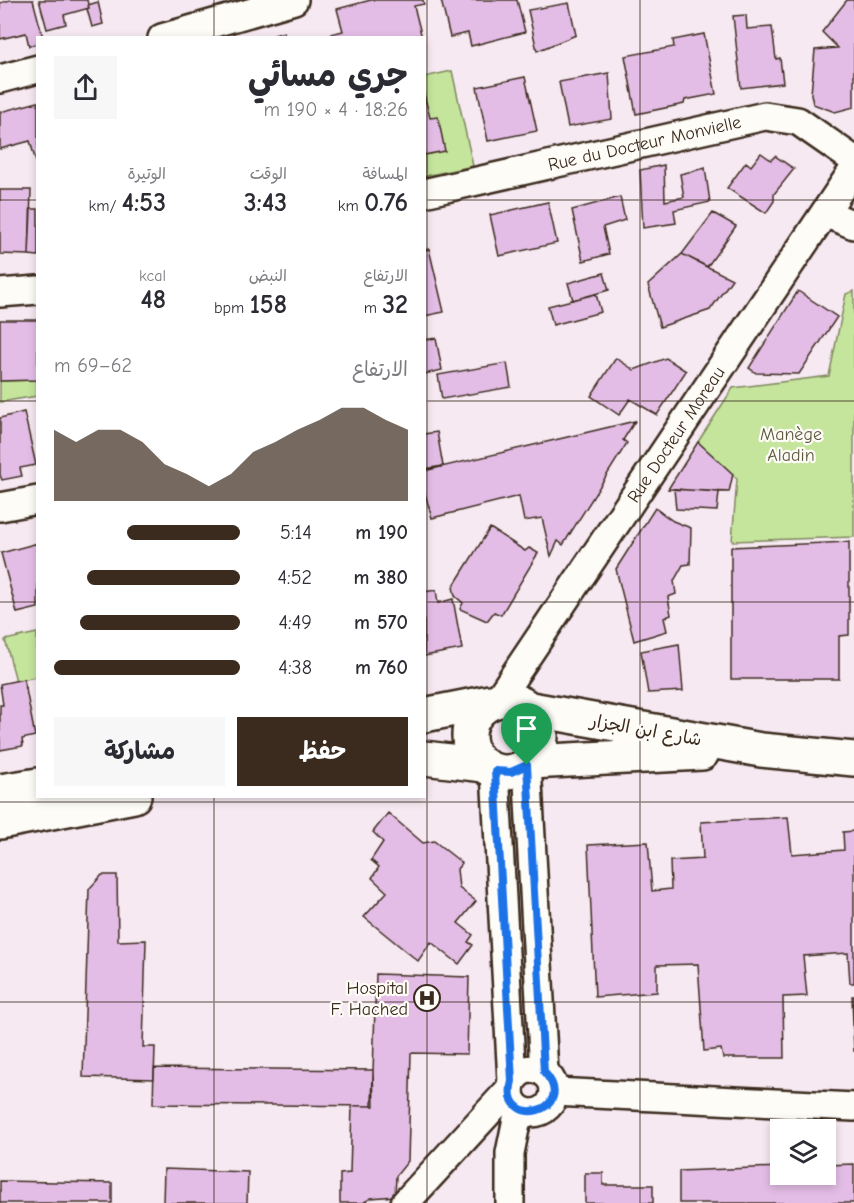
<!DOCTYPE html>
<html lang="ar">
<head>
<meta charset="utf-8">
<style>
  :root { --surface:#fff; --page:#f7f7f7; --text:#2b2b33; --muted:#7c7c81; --accent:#3b2a1e }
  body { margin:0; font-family:"Comic Neue","Playpen Sans Arabic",sans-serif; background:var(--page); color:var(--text); direction:rtl; height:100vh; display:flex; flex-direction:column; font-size:22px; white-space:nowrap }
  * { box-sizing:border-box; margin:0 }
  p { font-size:20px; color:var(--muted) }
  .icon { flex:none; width:33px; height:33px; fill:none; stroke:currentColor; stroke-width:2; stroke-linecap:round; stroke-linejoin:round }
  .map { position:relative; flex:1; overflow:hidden; direction:ltr }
  .drawer { position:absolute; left:36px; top:36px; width:390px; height:762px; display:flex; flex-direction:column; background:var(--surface); border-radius:0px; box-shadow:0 3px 9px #0003; direction:rtl }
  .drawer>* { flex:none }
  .controls { position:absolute; left:770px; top:1119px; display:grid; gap:12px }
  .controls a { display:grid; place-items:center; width:66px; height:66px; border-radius:0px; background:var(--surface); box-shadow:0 3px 9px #0003; font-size:30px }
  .pin { position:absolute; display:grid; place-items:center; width:51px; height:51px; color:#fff; margin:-62px -26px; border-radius:50% 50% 50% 0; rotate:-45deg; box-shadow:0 0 6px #0007 }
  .pin .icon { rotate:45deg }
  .round { display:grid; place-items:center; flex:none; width:63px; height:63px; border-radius:0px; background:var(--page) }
  .headline { display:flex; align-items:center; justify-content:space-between; height:102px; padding:0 18px }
  h1 { font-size:33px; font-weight:700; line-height:45px }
  .metrics { display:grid; grid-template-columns:repeat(3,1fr); gap:9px; height:102px; padding:6px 18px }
  .metrics div { display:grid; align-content:center }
  .metrics b { font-size:26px; font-weight:700 }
  .metrics small { font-size:16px; font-weight:400 }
  .metrics p { font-size:16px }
  .chart { height:168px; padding:12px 18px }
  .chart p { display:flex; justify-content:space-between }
  .chart svg { width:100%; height:108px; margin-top:6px; fill:var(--accent); opacity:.7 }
  .action { display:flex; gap:12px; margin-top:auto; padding:12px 18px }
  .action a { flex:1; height:69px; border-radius:0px; background:var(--accent); color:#fff; font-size:24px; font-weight:700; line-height:69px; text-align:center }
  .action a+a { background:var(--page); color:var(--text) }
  ul { padding:0 18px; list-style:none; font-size:20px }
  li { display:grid; grid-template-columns:96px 72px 1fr; align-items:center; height:45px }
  li i { height:15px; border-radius:8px; background:var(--accent) }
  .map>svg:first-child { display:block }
  .green { fill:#c5e59d; stroke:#80885e; stroke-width:1.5 }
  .building { fill:#e4bde6; stroke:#3b2a1e; stroke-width:1.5 }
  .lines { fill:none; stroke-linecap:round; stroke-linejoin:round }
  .minor-casing { stroke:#3b2a1e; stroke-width:32 }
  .major-casing { stroke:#3b2a1e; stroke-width:38 }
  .minor { stroke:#fdfcf7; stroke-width:27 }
  .major { stroke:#fdfcf7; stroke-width:33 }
  .route-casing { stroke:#fff; stroke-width:12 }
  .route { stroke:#1a73e8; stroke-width:8 }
  .grid { fill:none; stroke:#3b2a1e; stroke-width:1.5; stroke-opacity:0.55 }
  .labels { text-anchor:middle; stroke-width:4.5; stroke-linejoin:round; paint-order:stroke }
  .street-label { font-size:18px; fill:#3b2a1e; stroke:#fdfcf7 }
  .park-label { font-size:18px; fill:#5e593e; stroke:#fdfcf7 }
  .poi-label { font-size:18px; fill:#3b2a1e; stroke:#fdfcf7; text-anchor:end }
</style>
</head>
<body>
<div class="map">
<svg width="854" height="1203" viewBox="0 0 854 1203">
  <rect width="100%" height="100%" fill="#f6e9f2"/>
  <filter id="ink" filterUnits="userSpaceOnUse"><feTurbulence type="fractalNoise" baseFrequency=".0167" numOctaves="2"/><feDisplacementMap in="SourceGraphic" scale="12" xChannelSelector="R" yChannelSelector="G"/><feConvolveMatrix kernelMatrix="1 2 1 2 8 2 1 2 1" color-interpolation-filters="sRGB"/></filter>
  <g filter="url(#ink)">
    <path class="green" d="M 452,71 L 473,166 L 425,176 L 424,77 Z
      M 854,291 L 854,537 L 732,541 L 737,479 L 698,442 L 733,388 L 829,376 L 846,294 Z
      M 37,380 L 37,396 L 0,402 L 0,381 Z
      M 37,633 L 37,677 L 16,681 L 5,640 Z"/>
    <path class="building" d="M 10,0 L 33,0 L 43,38 L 38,38 L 38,44 L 29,46 L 26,33 L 0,39 L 0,3 Z
      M 39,0 L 87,0 L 89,8 L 64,15 L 66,24 L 47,29 Z
      M 371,0 L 423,0 L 424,4 L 414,6 L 422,38 L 332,38 L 331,34 L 343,31 L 337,9 Z
      M 441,0 L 517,0 L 525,32 L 471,46 L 468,33 L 450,37 Z
      M 847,0 L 854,0 L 854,107 L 835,112 L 813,104 L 811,94 L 815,50 L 838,48 L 822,32 Z
      M 98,2 L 103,24 L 92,27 L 87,9 L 89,8 L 88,5 Z
      M 569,3 L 576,35 L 537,51 L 528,10 Z
      M 746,15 L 747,29 L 772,27 L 776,59 L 780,58 L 783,83 L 741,88 L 733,16 Z
      M 284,32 L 285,38 L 265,38 Z
      M 704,34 L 716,94 L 685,100 L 684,104 L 636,114 L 625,56 L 674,47 L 673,40 Z
      M 609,73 L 612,119 L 568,127 L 559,82 Z
      M 525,77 L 537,131 L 488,141 L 477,87 Z
      M 424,94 L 430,118 L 438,117 L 445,151 L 424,155 Z
      M 38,102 L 38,169 L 30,141 L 0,149 L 0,112 Z
      M 761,153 L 771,160 L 775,156 L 794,169 L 774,194 L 774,201 L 766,213 L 727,188 L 746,162 L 751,166 Z
      M 664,165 L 665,201 L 684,197 L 680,174 L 705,168 L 710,202 L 674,210 L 676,223 L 643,228 L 640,170 Z
      M 0,190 L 31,190 L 29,255 L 0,254 Z
      M 620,197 L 625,220 L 603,227 L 609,254 L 583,261 L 572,210 Z
      M 548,202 L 557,243 L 499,256 L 490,215 Z
      M 31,209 L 38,209 L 38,256 L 29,255 Z
      M 713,213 L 736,226 L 707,267 L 682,254 Z
      M 429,249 L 444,312 L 424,316 L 424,250 Z
      M 682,254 L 732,279 L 710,310 L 660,327 L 648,285 Z
      M 604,273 L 609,290 L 573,300 L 568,283 Z
      M 798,291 L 837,317 L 799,374 L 756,373 L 749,368 Z
      M 596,294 L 601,312 L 553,325 L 548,306 Z
      M 0,320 L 38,320 L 38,380 L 0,381 Z
      M 436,338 L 442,370 L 424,374 L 424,340 Z
      M 616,358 L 634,370 L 666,358 L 686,371 L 657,415 L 630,399 L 619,415 L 591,396 Z
      M 507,363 L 511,387 L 442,399 L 438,375 Z
      M 24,412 L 36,465 L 20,468 L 22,476 L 2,480 L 0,475 L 0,418 Z
      M 635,421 L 623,440 L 627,443 L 563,545 L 558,541 L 551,556 L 542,518 L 524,521 L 519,496 L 432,518 L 424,490 L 424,471 Z
      M 437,432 L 443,466 L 424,469 L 424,434 Z
      M 698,442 L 733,474 L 729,492 L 668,489 Z
      M 674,489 L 719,492 L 717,511 L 676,509 Z
      M 655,508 L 673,521 L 691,528 L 690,564 L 683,565 L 674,581 L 676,594 L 668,597 L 671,615 L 664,618 L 667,631 L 634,641 L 616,569 Z
      M 490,528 L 525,551 L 529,548 L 538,553 L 501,615 L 494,612 L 487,621 L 460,609 L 463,603 L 455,596 L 453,587 Z
      M 849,542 L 849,635 L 839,636 L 839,679 L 731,679 L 731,547 Z
      M 38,543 L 38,608 L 17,613 L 1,553 Z
      M 436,590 L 438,603 L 453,599 L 462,649 L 424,656 L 424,592 Z
      M 679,644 L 683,691 L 648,693 L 641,651 Z
      M 24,679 L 35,736 L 22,739 L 23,746 L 0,750 L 0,705 L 3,705 L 0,684 Z
      M 388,813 L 423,843 L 434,841 L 462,863 L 457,869 L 459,888 L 476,901 L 458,923 L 473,935 L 468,942 L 473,945 L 459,964 L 431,942 L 418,961 L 364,917 L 387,892 L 372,878 L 379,867 L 371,860 L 383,842 L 373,832 Z
      M 788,817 L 792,854 L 844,850 L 843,832 L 854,831 L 854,983 L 850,983 L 848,953 L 803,956 L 807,996 L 783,997 L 784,1058 L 723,1058 L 721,1049 L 704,1051 L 698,964 L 657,965 L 657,992 L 595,997 L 588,845 L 648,842 L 652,891 L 671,889 L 670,861 L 703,859 L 701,822 Z
      M 102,875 L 117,875 L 118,941 L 146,940 L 143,1047 L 155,1047 L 154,1079 L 83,1077 L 89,889 Z
      M 376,974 L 469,977 L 467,1054 L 411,1053 L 408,1161 L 396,1176 L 395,1196 L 371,1198 L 363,1203 L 340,1203 L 340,1174 L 350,1173 L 352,1106 L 372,1106 Z
      M 852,996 L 854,996 L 854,1052 Z
      M 154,1068 L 373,1070 L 374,1106 L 153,1104 Z
      M 854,1164 L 854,1203 L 679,1203 L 679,1171 L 780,1167 L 780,1174 L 825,1174 L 825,1165 Z
      M 164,1169 L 248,1172 L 247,1203 L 163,1203 Z
      M 585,1173 L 603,1173 L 603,1185 L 653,1185 L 653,1203 L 585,1203 Z
      M 0,1181 L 112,1183 L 112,1203 L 0,1203 Z"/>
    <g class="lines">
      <defs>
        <g id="minor">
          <path d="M 162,38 L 294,0"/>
          <path d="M 0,79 L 38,69"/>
          <path id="s1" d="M 424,193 L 765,116 L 798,121 L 854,160"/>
          <path d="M 825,213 L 854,225"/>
          <path d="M 0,293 L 38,290"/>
          <path d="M 0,507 L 38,500"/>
          <path id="s2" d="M 497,701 L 854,169"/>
          <path d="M 527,765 L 544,1072"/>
          <path d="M 495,771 L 512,1081"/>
          <circle cx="532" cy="1091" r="22"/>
          <path d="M 554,1092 L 854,1107"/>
          <path d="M 405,1203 L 510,1089"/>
          <path d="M 510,1203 L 510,1153 L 519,1109"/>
        </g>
        <path id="major" d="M469 736a36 36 0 1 1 72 0a36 36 0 1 1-72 0Z
          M 531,709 L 761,750 L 854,759
          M 424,715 L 490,702
          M 424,758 L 484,765
          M 531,762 L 702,753
          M 0,791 L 38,785
          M 0,822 L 134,796"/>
      </defs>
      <use href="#minor" class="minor-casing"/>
      <use href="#major" class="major-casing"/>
      <use href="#minor" class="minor"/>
      <use href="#major" class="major"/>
    </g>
  </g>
  <g class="lines" filter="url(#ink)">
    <defs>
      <path id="route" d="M 527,765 L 544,1072 C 581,1112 499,1131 512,1081 L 495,771 L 511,772 Z"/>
    </defs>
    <use href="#route" class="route-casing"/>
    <use href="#route" class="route"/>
  </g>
  <path class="grid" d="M 214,0 L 214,38M 427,0 L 427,1203M 640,0 L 640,1203M 0,200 L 38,200M 424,200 L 854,200M 0,401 L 38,401M 424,401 L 854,401M 0,602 L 38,602M 424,602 L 854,602M 214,796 L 214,1203M 0,802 L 854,802M 0,1002 L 854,1002"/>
  <defs>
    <symbol id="hospital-ring" viewBox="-11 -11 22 22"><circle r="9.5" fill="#fdfcf7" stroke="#3b2a1e" stroke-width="1.5"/><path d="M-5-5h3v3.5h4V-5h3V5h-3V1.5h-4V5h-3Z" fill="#3b2a1e"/></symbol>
  </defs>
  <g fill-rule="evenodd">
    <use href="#hospital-ring" x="412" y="983" width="30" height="30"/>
  </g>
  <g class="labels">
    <g class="street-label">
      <text dy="6" stroke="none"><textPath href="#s1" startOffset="226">Rue du Docteur Monvielle</textPath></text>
      <text dy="6" stroke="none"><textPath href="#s2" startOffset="321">Rue Docteur Moreau</textPath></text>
      <text transform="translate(646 730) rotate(10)" y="6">شارع ابن الجزار</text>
    </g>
    <g class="park-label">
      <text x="791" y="440">Manège<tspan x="791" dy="21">Aladin</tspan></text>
    </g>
    <g class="poi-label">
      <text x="408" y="994">Hospital<tspan x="408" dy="21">F. Hached</tspan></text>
    </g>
  </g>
</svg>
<div class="controls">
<a><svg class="icon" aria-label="layers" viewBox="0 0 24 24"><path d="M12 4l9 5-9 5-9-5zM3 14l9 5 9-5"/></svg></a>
</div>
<div class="pin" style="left:527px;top:765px;background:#1e9e55"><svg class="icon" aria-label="arrive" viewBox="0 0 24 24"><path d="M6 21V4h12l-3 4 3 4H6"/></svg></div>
<section class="drawer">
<div class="headline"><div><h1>جري مسائي</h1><p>18:26 · 4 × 190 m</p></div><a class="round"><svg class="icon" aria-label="share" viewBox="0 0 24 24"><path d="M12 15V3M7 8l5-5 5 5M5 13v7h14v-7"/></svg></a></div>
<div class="metrics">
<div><p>المسافة</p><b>0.76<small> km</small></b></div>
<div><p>الوقت</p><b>3:43</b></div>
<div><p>الوتيرة</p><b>4:53<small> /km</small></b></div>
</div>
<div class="metrics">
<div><p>الارتفاع</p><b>32<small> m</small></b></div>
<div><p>النبض</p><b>158<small> bpm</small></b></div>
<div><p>kcal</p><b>48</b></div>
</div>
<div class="chart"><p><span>الارتفاع</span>62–69 m</p>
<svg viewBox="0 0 160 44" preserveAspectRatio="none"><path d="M0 44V15L10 20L20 15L30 15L40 20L50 29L60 33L70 38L80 33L90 24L100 20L110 15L120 11L130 6L140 6L150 11L160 15V44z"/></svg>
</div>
<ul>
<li><b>190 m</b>5:14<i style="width:61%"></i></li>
<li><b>380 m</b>4:52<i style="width:82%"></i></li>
<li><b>570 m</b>4:49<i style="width:86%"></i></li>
<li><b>760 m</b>4:38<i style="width:100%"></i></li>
</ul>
<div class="action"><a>حفظ</a><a>مشاركة</a></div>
</section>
</div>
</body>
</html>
